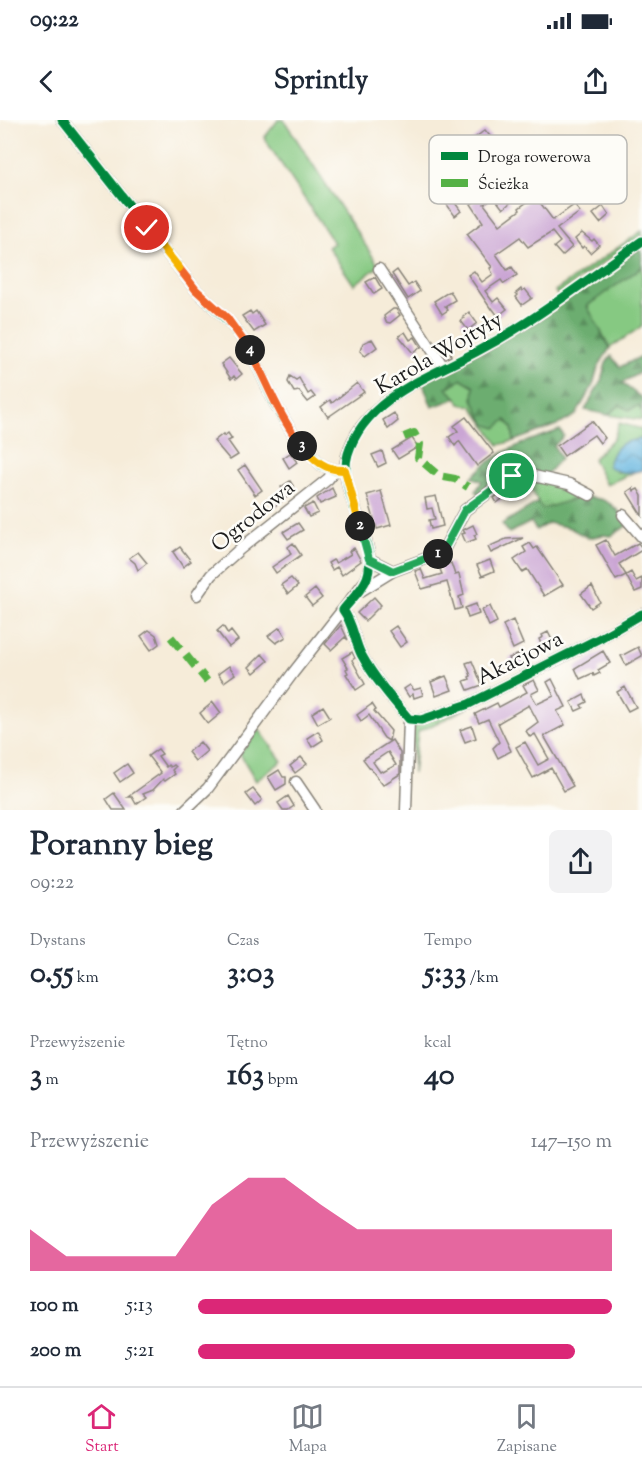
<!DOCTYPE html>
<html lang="pl">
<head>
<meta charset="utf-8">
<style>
  :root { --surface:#fff; --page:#f2f2f3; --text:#1f2937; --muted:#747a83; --line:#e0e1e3; --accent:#db2777 }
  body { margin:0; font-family:"Sorts Mill Goudy",serif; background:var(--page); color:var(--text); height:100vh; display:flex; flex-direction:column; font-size:22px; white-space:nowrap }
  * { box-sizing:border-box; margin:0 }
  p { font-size:20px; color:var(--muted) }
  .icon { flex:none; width:33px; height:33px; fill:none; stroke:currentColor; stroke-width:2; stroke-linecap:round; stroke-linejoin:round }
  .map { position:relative; height:690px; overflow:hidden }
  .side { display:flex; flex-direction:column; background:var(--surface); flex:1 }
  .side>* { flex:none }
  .pin { position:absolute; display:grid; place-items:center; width:51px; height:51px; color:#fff; margin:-26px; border:3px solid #fff; border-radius:50%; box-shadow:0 2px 6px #0007 }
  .km { position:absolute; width:30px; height:30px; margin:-15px; border-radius:50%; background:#222; color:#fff; font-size:16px; line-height:30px; text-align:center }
  .round { display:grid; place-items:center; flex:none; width:63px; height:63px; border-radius:9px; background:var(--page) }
  .head { display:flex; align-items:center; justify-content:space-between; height:102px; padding:0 30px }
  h1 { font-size:33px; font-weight:800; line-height:45px }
  .figures { display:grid; grid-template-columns:repeat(3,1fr); gap:9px; height:102px; padding:6px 30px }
  .figures div { display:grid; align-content:center }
  .figures b { font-size:30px; font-weight:800 }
  .figures small { font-size:16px; font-weight:400 }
  .figures p { font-size:16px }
  .chart { height:168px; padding:12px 30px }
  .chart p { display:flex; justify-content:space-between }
  .chart svg { width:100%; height:108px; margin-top:6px; fill:var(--accent); opacity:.7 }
  ul { padding:0 30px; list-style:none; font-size:20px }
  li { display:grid; grid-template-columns:96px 72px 1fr; align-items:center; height:45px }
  li i { height:15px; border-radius:8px; background:var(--accent) }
  .status { display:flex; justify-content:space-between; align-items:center; height:42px; padding:0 30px; background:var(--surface); direction:ltr }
  .status svg { height:16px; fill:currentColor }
  header { display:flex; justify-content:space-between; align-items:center; height:78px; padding:0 30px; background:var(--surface); font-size:27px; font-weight:800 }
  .dock { display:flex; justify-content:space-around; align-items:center; height:84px; border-top:2px solid var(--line); background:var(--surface); font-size:16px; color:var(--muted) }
  .dock a { display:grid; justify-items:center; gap:3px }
  .dock .active { color:var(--accent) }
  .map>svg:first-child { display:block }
  .grass { fill:#86c982; stroke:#51724f; stroke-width:1.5 }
  .forest { fill:url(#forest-firs); stroke:#446446; stroke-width:1.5 }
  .park { fill:url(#park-crowns); stroke:#51724f; stroke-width:1.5 }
  .water { fill:url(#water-waves); stroke:#40697e; stroke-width:1.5 }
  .building { fill:#caa5d4; fill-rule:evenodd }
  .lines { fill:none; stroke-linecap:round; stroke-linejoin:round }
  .minor-casing { stroke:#89847a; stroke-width:13 }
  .minor { stroke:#fff; stroke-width:10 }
  .quiet { stroke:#55b145; stroke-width:8; stroke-dasharray:15 8; stroke-linecap:butt }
  .cycleway-casing { stroke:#fdfcf7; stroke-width:13 }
  .cycleway { stroke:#00873e; stroke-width:9 }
  .split-1-casing { stroke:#fff; stroke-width:12 }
  .split-2-casing { stroke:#fff; stroke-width:12 }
  .split-3-casing { stroke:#fff; stroke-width:12 }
  .split-4-casing { stroke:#fff; stroke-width:12 }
  .split-5-casing { stroke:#fff; stroke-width:12 }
  .split-6-casing { stroke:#fff; stroke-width:12 }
  .split-1 { stroke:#22a559; stroke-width:8 }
  .split-2 { stroke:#22a559; stroke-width:8 }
  .split-3 { stroke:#f5b400; stroke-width:8 }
  .split-4 { stroke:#f0652b; stroke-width:8 }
  .split-5 { stroke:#f0652b; stroke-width:8 }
  .split-6 { stroke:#f5b400; stroke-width:8 }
  .labels { text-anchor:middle; stroke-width:5; stroke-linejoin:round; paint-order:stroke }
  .street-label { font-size:22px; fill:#1c1c1c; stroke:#fdfcf7 }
  .key { fill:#fdfcf7; stroke:#bab9b5; stroke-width:1.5 }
  .key-label { font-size:16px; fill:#1c1c1c }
</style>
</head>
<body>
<div class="status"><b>09:22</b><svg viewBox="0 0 49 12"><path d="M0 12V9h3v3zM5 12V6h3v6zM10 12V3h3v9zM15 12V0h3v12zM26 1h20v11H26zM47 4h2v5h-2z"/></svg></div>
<header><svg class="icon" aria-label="back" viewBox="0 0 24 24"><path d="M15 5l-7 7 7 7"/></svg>Sprintly<svg class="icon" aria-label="share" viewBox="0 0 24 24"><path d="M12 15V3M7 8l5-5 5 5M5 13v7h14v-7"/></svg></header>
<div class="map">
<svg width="642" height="690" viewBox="0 0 642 690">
  <defs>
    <pattern id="forest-firs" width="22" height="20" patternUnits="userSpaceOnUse" patternTransform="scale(1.5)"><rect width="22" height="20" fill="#6cad70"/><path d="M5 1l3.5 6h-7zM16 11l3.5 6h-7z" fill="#588c5b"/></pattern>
    <pattern id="park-crowns" width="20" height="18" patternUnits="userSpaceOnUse" patternTransform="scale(1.5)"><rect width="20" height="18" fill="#86c982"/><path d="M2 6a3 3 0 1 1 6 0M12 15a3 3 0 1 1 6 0" fill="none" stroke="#73ac70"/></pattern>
    <pattern id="water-waves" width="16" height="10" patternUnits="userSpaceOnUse" patternTransform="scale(1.5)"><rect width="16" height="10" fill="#65b6e0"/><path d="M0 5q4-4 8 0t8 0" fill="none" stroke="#5293b5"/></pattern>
  </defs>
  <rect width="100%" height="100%" fill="#fdfcf7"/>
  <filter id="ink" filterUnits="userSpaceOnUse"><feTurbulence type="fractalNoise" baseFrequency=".0167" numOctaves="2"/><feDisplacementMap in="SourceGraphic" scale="12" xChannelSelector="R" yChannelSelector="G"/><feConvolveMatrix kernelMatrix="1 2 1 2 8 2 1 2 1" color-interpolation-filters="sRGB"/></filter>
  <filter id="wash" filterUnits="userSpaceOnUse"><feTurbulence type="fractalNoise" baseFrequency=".008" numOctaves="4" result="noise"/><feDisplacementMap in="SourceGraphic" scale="24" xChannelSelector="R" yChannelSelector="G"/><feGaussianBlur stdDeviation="1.35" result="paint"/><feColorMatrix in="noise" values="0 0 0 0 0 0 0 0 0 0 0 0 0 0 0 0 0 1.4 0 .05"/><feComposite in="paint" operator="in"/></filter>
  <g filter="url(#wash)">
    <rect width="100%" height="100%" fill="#f6ecd9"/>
    <path class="grass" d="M 278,0 L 284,0 L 379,146 L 354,165 L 328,127 L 334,123 L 264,18 Z
      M 642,111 L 642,116 L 557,175 L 555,171 Z
      M 642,147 L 642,206 L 610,228 L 587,186 Z
      M 462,259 L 474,266 L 512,307 L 514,321 L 499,325 L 472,286 L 460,284 L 457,278 L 446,268 Z
      M 620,285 L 638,285 L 642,291 L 642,300 L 608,295 Z
      M 619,303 L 642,309 L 642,320 L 639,319 L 616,352 L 634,352 L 606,365 L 593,339 L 614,318 Z
      M 467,588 L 418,612 L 413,654 L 413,603 Z
      M 259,609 L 282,641 L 256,661 L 240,634 Z"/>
    <path class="forest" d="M 641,128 L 642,147 L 587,186 L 610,228 L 598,247 L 593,265 L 576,295 L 562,303 L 514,321 L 512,307 L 506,300 L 496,308 L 485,304 L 473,279 L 474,266 L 462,259 L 446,268 L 457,278 L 432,287 L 422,261 Z
      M 611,236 L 620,247 L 642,236 L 642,251 L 622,263 L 642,278 L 642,291 L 638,286 L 629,290 L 620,285 L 608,295 L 585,290 L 601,261 L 606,243 Z
      M 560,310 L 564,316 L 554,326 L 561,338 L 546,355 L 522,350 L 480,377 L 476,371 L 482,361 L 472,357 L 487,343 L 503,333 L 523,323 Z
      M 584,376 C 590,378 593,378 599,379 C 612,381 621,395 630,404 L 611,416 L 603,415 L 588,418 L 570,408 L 549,403 L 536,410 L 531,402 L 509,413 L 502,404 L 538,382 L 542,388 Z"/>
    <path class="park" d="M 524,356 L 569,366 L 584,376 L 542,389 Z"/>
    <path class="water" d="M 640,319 L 642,320 L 642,350 C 630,354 618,353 608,346 C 613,326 620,322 640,319 Z"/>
    <g id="blocks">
      <path class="building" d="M 485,10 L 507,37 L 490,50 L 504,69 L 501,71 L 510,83 L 503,89 L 494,77 L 484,84 L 500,105 L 520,90 L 519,88 L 527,82 L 513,63 L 521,57 L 553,100 L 574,85 L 580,92 L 557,109 L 572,127 L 562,136 L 554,127 L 560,122 L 552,112 L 528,127 L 520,117 L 496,134 L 507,150 L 512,147 L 517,155 L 504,164 L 501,160 L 485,171 L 493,182 L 498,178 L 507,189 L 498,196 L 492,188 L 491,189 L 468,155 L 474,151 L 482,162 L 493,154 L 490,148 L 492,147 L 467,114 L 483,102 L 471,84 L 488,72 L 457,32 Z
        M 442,65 L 461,91 L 455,96 L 436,69 Z
        M 603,86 L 609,95 L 600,103 L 593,94 Z
        M 582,113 L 592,121 L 594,119 L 599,125 L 590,133 L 584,126 L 582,128 L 575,119 Z
        M 397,150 L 408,166 L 414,162 L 420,171 L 408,179 L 392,154 Z
        M 375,157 L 382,169 L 374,174 L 366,162 Z
        M 521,169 L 522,171 L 525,169 L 532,178 L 522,185 L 516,177 L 518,175 L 516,173 Z
        M 450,171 L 455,180 L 445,186 L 448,190 L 442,194 L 434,181 Z
        M 393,189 L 396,189 L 400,195 L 390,203 L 386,202 L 384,196 Z
        M 250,191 L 252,194 L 256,191 L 265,205 L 254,212 L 242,196 Z
        M 469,192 L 477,203 L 468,210 L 461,201 L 464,198 L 463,197 Z
        M 405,212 L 410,220 L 415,217 L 421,227 L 413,233 L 399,216 Z
        M 442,218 L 450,230 L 451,236 L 447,238 L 445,232 L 443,233 L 437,224 L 437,222 Z
        M 372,219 L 377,227 L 365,236 L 360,231 L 361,228 L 363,223 Z
        M 229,238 L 242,254 L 236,259 L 234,256 L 231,259 L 221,244 Z
        M 290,256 L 296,260 L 299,258 L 308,274 L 311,272 L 315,277 L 308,282 L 299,271 L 294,272 L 288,262 Z
        M 357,263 L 364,272 L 328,297 L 321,287 L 330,280 L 332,283 Z
        M 394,293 L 398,301 L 388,309 L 383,300 Z
        M 466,297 L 494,333 L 477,346 L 459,321 L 455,326 L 449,317 L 458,311 L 454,306 Z
        M 592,301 L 605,318 L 600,323 L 594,315 L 564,336 L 557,326 Z
        M 228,313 L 232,319 L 228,321 L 238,335 L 230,340 L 214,321 L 223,314 L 224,316 Z
        M 412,318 L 418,327 L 398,339 L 392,330 Z
        M 382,331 L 386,343 L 378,347 L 372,335 Z
        M 290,333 L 297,342 L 289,348 L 283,338 Z
        M 245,345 L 262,370 L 255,375 L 238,350 Z
        M 290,361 L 296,370 L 275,386 L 270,379 L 283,371 L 281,367 Z
        M 510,366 L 514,370 L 497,383 L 494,378 Z
        M 332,368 L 336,377 L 320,384 L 317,378 Z
        M 633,368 L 634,371 L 638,369 L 642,376 L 642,396 L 627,372 Z
        M 381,371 L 391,405 L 377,409 L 367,375 Z
        M 436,376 L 443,406 L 431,409 L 429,400 L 435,399 L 432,388 L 427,389 L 425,378 Z
        M 313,383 L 318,393 L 309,397 L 304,388 Z
        M 298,403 L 303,410 L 288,419 L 283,412 Z
        M 473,405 L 477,414 L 474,415 L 476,419 L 466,423 L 462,414 L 465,413 L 463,410 Z
        M 523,418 L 491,433 L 488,427 L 506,419 Z
        M 606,420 L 615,436 L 638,423 L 642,428 L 642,430 L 619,444 L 626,455 L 616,460 L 596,425 Z
        M 293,423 L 301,435 L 276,453 L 272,447 L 291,434 L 288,427 Z
        M 530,423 L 534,429 L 537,427 L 563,465 L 544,476 L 527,449 L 522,452 L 514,440 L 526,432 L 523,427 Z
        M 180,427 L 191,441 L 183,447 L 173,432 Z
        M 354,428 L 361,441 L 342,455 L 337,447 L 332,450 L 328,443 L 333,440 L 336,443 L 351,434 L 349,431 Z
        M 138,432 L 147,443 L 138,450 L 135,443 L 129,438 Z
        M 490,440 L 494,451 L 482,456 L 477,445 Z
        M 451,443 L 455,455 L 459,454 L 464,475 L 459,477 L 462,488 L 455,490 L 447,462 L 422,469 L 415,451 L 421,449 L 425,459 L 442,454 L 439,447 Z
        M 631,452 L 636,461 L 642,458 L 642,469 L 635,472 L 626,455 Z
        M 291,458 L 298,466 L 288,474 L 281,465 Z
        M 592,466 L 600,482 L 591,488 L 581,474 Z
        M 315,469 L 322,478 L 312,486 L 305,477 Z
        M 374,477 L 381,485 L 365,501 L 357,493 Z
        M 476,484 L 479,494 L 468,498 L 465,488 Z
        M 490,486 L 497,502 L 489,506 L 482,490 Z
        M 513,500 L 523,524 L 513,529 L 503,505 Z
        M 341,505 L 348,520 L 345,517 L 331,530 L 325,524 Z
        M 223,506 L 228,514 L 231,511 L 238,520 L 229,527 L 217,511 Z
        M 396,506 L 407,522 L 400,527 L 389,511 Z
        M 280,507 L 286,517 L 276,523 L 268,516 Z
        M 149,510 L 156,515 L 159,524 L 151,530 L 141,516 Z
        M 548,512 L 555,526 L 544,531 L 539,519 L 543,517 L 542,515 Z
        M 638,527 L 642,536 L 626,545 L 621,536 Z
        M 603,531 L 610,543 L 598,550 L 600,553 L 594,556 L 593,553 L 580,559 L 575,548 Z
        M 352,532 L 355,538 L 352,540 L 365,564 L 356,570 L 346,554 L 348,553 L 346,549 L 348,548 L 342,538 Z
        M 262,534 L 268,541 L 254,553 L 249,547 Z
        M 520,534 L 525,544 L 514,549 L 509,538 Z
        M 472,541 L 482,565 L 468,570 L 464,561 L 470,559 L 469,557 L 471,556 L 466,543 Z
        M 229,546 L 235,554 L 224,562 L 218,554 Z
        M 446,556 L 452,570 L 436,576 L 431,562 Z
        M 552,559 L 566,587 L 557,591 L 565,605 L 544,616 L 573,666 L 564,671 L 551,648 L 533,658 L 516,627 L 525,622 L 538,645 L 549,639 L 535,614 L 530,617 L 526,611 L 538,602 L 529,585 L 498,603 L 511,631 L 498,638 L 493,628 L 499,622 L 488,599 L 479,603 L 475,594 L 497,583 L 499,587 L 527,572 L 523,565 L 534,560 L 539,570 L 531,574 L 537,584 L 554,576 L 547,562 Z
        M 410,565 L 414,570 L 421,568 L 423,575 L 414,578 L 413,574 L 409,577 L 404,569 Z
        M 625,567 L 636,587 L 628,591 L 617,572 Z
        M 584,575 L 587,582 L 581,585 L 583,588 L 576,591 L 571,582 Z
        M 213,582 L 221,593 L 208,604 L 200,593 Z
        M 372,584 L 376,590 L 374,591 L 391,611 L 389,621 L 384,618 L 369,595 L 361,601 L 357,595 Z
        M 323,586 L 330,597 L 318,604 L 312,593 Z
        M 472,606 L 476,618 L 465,622 L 460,610 Z
        M 318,611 L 323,620 L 312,627 L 307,618 Z
        M 392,620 L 400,633 L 400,654 L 383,665 L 363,639 ZM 388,632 L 396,645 L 383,652 L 382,651 L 380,652 L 373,642 Z
        M 200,622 L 207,631 L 195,641 L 188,632 Z
        M 158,629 L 162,634 L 158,636 L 166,647 L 168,645 L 170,647 L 173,645 L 175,647 L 172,650 L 175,654 L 165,661 L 163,659 L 153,670 L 143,674 L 146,677 L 136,684 L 132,677 L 128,677 L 161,653 L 148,636 Z
        M 301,637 L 307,644 L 295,653 L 290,646 Z
        M 127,644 L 133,653 L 120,662 L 114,653 Z
        M 279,650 L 283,657 L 286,657 L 286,664 L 276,670 L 268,657 Z
        M 253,669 L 262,680 L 255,686 L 246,674 Z
        M 114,673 L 126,690 L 113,690 L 106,679 Z
        M 288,676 L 294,686 L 288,690 L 283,690 L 278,683 Z"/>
    </g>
  </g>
  <g filter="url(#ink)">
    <use href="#blocks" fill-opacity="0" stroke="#89847a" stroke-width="1.5"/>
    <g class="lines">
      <defs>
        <path id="minor" d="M 62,0 L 196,170 L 232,205 L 249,228 L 275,284 L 293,314 L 321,345 L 335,350 L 345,350
          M 379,149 L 444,248
          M 623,395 L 642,417
          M 369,439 L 393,451
          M 359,472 L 393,451 L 438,434 L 444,429 L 465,390 L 511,356 L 525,354 L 569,364 L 590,375
          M 197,475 L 211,455 L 240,429 L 328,359 L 335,350
          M 343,490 C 353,503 354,520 361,534 C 374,558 392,579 409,599 L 406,690
          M 409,599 L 421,600 L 469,584 L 600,518 L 642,494
          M 296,662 L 315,690
          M 185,690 L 208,668 L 293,553 L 366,460 C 382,425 337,374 347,336 C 362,280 428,257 475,233 C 492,224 509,213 526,203 C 566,178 603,148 642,121"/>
      </defs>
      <use href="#minor" class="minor-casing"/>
      <use href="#minor" class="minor"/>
      <path class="quiet" d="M 404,317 L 414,313 L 420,324 L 418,338 L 439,356 L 455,359 L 468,367
        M 171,517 L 207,561"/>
      <defs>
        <path id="cycleway" d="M 62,0 L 196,170 L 232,205 L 249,228 L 275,284 L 293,314 L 321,345 L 335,350 L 345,350
          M 642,121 C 604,148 566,177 527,202 C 510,213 493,223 476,232 C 429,257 365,278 348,334 C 336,372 380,424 367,458 C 362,470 351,480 343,490 C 353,503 354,520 361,534 C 374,558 392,579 409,599 L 421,600 L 469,584 L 600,518 L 642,494"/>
      </defs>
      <use href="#cycleway" class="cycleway-casing"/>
      <use href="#cycleway" class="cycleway"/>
    </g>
  </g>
  <g class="lines" filter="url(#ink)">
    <defs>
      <path id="split-1" d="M 438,434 L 444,429 L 465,390 L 512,356"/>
      <path id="split-2" d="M 360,406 L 369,439 L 393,451 L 438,434"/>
      <path id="split-3" d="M 302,326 C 314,340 326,351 345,350 L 360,406"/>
      <path id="split-4" d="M 250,230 C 267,262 279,297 302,326"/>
      <path id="split-5" d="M 179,148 L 196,170 L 227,198 L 250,230"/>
      <path id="split-6" d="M 147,108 L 179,148"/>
    </defs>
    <use href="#split-1" class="split-1-casing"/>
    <use href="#split-2" class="split-2-casing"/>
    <use href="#split-3" class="split-3-casing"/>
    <use href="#split-4" class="split-4-casing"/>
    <use href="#split-5" class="split-5-casing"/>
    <use href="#split-6" class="split-6-casing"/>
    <use href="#split-1" class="split-1"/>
    <use href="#split-2" class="split-2"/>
    <use href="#split-3" class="split-3"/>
    <use href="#split-4" class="split-4"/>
    <use href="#split-5" class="split-5"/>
    <use href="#split-6" class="split-6"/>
  </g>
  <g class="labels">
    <g class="street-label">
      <text transform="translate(438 232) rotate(-30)" y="8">Karola Wojtyły</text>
      <text transform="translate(252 395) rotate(-39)" y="8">Ogrodowa</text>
      <text transform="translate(519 537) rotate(-27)" y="8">Akacjowa</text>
    </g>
  </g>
  <rect x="429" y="15" width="198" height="69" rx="9" class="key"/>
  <rect x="441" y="32" width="27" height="8" fill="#00873e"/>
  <rect x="441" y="59" width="27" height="8" fill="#55b145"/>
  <g class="key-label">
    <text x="478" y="42">Droga rowerowa</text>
    <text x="478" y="69">Ścieżka</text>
  </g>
</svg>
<div class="pin" style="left:512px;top:356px;background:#1e9e55"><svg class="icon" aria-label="arrive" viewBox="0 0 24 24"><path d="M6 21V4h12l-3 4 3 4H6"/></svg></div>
<div class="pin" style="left:147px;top:108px;background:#d93025"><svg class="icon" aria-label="check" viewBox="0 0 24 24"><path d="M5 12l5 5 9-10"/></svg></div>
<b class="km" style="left:438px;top:434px">1</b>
<b class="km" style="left:360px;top:406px">2</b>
<b class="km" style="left:302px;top:326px">3</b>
<b class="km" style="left:250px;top:230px">4</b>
</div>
<section class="side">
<div class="head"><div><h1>Poranny bieg</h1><p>09:22</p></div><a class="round"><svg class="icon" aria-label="share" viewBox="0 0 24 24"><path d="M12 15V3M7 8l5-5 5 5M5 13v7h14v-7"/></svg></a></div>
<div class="figures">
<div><p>Dystans</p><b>0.55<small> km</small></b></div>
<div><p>Czas</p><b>3:03</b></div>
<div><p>Tempo</p><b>5:33<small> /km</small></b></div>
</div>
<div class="figures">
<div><p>Przewyższenie</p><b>3<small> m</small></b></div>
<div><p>Tętno</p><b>163<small> bpm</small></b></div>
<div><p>kcal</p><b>40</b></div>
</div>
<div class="chart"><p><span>Przewyższenie</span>147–150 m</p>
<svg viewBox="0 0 160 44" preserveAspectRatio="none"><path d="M0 44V27L10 38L20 38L30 38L40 38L50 17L60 6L70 6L80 17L90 27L100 27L110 27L120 27L130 27L140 27L150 27L160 27V44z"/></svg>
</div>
<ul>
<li><b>100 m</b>5:13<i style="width:100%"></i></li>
<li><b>200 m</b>5:21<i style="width:91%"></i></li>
</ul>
</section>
<nav class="dock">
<a class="active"><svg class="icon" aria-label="home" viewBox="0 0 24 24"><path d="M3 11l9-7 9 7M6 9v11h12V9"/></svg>Start</a>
<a><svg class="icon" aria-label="map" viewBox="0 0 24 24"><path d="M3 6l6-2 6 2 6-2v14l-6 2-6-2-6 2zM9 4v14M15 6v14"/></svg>Mapa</a>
<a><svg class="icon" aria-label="saved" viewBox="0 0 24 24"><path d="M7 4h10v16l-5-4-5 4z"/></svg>Zapisane</a>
</nav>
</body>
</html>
